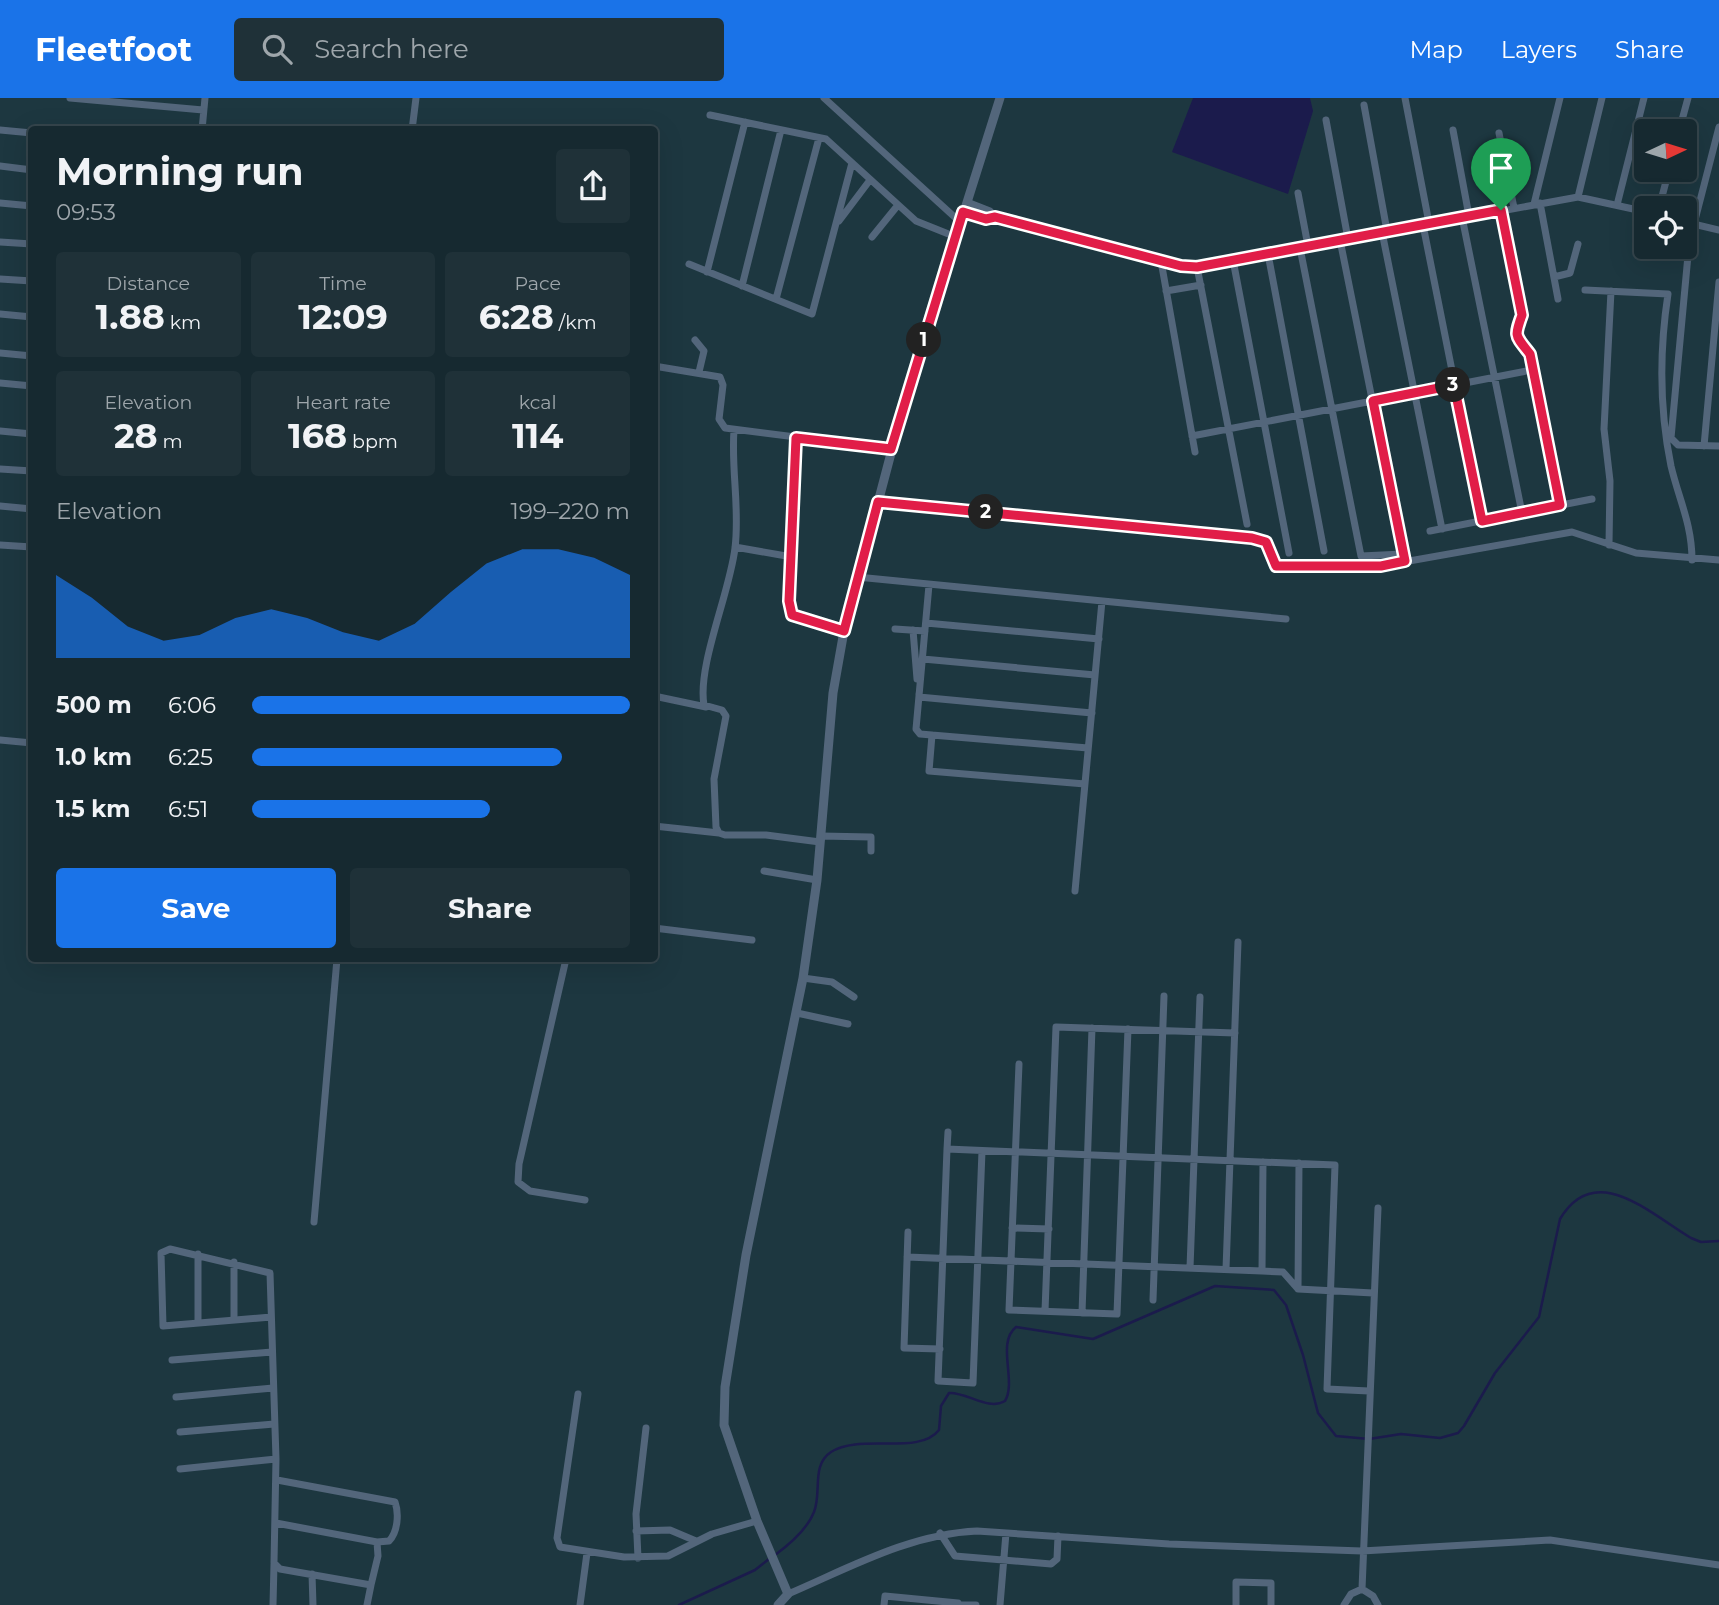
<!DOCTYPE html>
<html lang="en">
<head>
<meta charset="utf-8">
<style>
  :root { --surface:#162930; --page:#1f3138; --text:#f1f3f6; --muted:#9ea6ab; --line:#35454c; --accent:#1a73e8 }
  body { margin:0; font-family:Montserrat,sans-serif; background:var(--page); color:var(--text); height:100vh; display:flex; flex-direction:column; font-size:26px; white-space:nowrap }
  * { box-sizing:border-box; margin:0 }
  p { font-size:23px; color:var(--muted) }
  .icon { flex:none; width:38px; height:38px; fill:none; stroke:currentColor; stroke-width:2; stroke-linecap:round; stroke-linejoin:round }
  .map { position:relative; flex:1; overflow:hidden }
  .panel { position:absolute; left:28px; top:28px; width:630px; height:836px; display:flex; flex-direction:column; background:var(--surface); border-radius:7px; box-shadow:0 7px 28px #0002,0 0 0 2px var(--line) }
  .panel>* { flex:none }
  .needle { width:46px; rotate:86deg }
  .controls { position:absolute; left:1634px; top:21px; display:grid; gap:14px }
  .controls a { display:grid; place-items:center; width:63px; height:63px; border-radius:7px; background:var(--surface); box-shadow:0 7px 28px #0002,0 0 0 2px var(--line); font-size:35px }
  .pin { position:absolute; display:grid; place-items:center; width:60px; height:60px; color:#fff; margin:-72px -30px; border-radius:50% 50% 50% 0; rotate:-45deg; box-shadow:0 0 7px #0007 }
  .pin .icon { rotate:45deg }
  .km { position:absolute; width:35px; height:35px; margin:-18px; border-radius:50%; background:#222; color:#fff; font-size:19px; line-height:35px; text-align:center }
  .round { display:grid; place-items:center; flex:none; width:74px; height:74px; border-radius:7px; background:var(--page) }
  .head { display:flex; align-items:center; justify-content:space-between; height:119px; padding:0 28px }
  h1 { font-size:38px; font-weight:700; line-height:52px }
  .figures { display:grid; grid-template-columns:repeat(3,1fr); gap:10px; height:119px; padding:7px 28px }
  .figures div { display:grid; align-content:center; border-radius:7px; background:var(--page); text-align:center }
  .figures b { font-size:35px; font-weight:700 }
  .figures small { font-size:19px; font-weight:400 }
  .figures p { font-size:19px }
  .chart { height:196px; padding:14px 28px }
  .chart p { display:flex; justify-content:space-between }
  .chart svg { width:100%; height:126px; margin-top:7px; fill:var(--accent); opacity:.7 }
  .primary-button { display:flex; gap:14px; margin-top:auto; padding:14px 28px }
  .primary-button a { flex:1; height:80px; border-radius:7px; background:var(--accent); color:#fff; font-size:28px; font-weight:700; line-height:80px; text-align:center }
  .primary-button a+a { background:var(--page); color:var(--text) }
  ul { padding:0 28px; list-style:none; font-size:23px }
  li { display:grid; grid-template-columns:112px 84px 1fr; align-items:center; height:52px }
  li i { height:18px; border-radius:9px; background:var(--accent) }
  header { display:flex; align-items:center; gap:42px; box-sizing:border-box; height:98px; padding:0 35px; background:var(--accent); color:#fff }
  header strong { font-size:33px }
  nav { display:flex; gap:38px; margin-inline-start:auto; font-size:24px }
  .search { width:490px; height:63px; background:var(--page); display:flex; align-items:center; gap:18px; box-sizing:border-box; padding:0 24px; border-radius:7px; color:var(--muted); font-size:26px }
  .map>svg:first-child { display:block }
  .water { fill:#1b1b4c }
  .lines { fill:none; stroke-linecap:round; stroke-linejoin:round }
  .stream { stroke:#1b1b4c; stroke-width:2.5 }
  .minor { stroke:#53667b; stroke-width:7 }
  .tertiary { stroke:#53667b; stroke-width:9 }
  .route-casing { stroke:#fff; stroke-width:14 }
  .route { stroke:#e11d48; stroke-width:9 }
</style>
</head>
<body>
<header>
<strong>Fleetfoot</strong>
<div class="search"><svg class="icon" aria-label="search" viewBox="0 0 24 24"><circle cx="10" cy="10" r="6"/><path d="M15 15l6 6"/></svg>Search here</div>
<nav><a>Map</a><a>Layers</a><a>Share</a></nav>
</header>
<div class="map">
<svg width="1719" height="1507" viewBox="0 0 1719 1507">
  <rect width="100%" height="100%" fill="#1d3740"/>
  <path class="water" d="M 1193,0 L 1310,0 L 1313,13 L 1288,96 L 1172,54 Z"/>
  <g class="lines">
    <path class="stream" d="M 775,1457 C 790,1446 807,1432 814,1414 C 822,1394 811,1367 831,1354 C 860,1335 919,1358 939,1332 L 941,1308 L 949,1295 C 967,1294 988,1313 1005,1303 C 1017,1283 996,1245 1016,1229 L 1093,1241 L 1215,1188 L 1274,1192 L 1286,1207 L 1303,1257 L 1318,1315 L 1336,1338 L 1369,1341 L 1401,1336 L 1440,1340 L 1458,1335 L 1464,1328 L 1495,1275 L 1539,1219 L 1560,1121 C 1595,1062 1649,1115 1691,1140 L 1701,1144 L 1719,1143
      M 679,1507 L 755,1472 L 769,1461"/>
    <path class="minor" d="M 70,0 L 203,12
      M 824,0 L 960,124
      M 1405,0 L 1429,125
      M 1364,7 L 1387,133
      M 710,17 L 826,41 L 916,123 L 956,139
      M 1326,22 L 1348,141
      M 0,32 L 32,35
      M 202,32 L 205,0
      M 412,32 L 416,0
      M 1453,32 L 1469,118
      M 1679,33 L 1688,0
      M 1499,35 L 1514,110
      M 0,68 L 32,72
      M 1298,95 L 1308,148
      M 1578,99 L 1602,0
      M 967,104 L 990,113 L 995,119
      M 0,105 L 32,108
      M 1540,105 L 1558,201
      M 1534,106 L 1560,0
      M 1617,107 L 1644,0
      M 1659,110 L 1669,72
      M 1501,112 L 1522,217 L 1515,232 L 1530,256 L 1560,407
      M 963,114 L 987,121 L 995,119 L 1181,168 L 1197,169 L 1578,99 L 1647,114
      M 1462,119 L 1522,415
      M 839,123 L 870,82
      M 1685,124 L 1719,132
      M 1691,125 L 1671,340 L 1678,347 L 1719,348
      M 1694,126 L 1719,29
      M 1423,127 L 1482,423
      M 1382,134 L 1442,431
      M 872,139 L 898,107
      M 1340,142 L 1404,460
      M 0,144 L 32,146
      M 1300,150 L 1361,458 L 1403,456
      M 1268,156 L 1324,453
      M 1233,162 L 1289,455
      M 1161,163 L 1195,354
      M 689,166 L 812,216 L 852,65
      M 1197,169 L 1247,426
      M 707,174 L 745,24
      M 1554,179 L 1570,175 L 1578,146
      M 0,181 L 32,183
      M 742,188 L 781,32
      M 1585,192 L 1668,196 C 1659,255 1659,309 1671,368 C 1679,402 1692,426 1692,462
      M 1166,193 L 1201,187
      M 776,201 L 819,40
      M 0,216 L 32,219
      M 695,242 L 704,253 L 699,274
      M 0,255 L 32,258
      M 654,268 L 720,279 L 723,287 L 719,321 L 725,330 L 891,351
      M 0,285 L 32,288
      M 734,332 C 731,372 740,410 735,450 C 730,494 697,568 704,607 L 722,612 L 726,618 L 714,681 L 716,729 L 719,735 L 725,737 L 766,737 L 820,744
      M 0,333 L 32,336
      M 1192,338 L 1532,272
      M 796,340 L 789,510 L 792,517 L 799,521 L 844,533
      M 1704,348 L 1719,184
      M 0,371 L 32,373
      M 878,404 L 1253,440 L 1266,444 L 1273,466 L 1281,469 L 1381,468 L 1572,434 L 1636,455 L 1719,462
      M 0,408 L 32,411
      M 1430,433 L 1592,401
      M 0,447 L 32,449
      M 1609,447 L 1610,383 L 1604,331 L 1611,193
      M 735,449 L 792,459
      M 857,479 L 1286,521
      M 929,487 L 916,631 L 920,636 L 1088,650
      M 926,525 L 1099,541
      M 895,531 L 925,533
      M 913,532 L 917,581
      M 923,561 L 1095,577
      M 919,596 L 919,599 L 1092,615
      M 654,598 L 706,609
      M 932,637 L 929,673 L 1085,686
      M 0,642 L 32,645
      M 654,728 L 719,735
      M 821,738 L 871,739 L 871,753
      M 764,773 L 817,782
      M 1075,793 L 1102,503
      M 654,830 L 752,842
      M 566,861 L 519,1066 L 518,1084 L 530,1093 L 585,1102
      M 803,880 L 832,884 L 854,899
      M 797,915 L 848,926
      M 1019,966 L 1009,1212 L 1117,1216 L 1128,931
      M 947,1051 L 948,1034
      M 982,1053 L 973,1285 L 938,1283 L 947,1051 L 1335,1067 L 1327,1291 L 1369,1293
      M 1378,1110 L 1362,1491 L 1373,1498 L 1378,1507
      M 314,1124 L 337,861
      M 1012,1130 L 1049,1131
      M 908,1134 L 904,1250 L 940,1251
      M 907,1159 L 1262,1173 L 1283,1174 L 1298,1191 L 1373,1195
      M 234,1164 L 234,1222
      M 1190,1170 L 1200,899
      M 1226,1171 L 1238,844
      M 1262,1173 L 1263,1064
      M 1298,1191 L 1299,1065
      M 1153,1202 L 1164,898
      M 1045,1213 L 1056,929 L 1235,935
      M 1082,1215 L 1092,930
      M 271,1219 L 163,1228 L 161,1155 L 170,1151 L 270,1175 L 276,1361 L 274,1465 L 280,1471 L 371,1487 L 367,1507
      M 198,1225 L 198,1156
      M 172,1262 L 272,1254
      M 578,1296 L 557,1440 L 560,1449 L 624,1459 L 668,1458 L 712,1436 L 757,1423
      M 176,1299 L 273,1290
      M 180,1334 L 274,1326
      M 180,1371 L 276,1361
      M 277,1382 L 395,1404 C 399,1415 398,1434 389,1443 L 377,1444
      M 276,1425 L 377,1444 L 378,1458 L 371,1487
      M 636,1433 L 670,1432 L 696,1443
      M 940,1435 L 955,1458 L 1051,1466 L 1057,1461 L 1058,1438
      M 638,1460 L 636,1416 L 646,1330
      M 312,1476 L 313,1507
      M 788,1496 C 849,1470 909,1436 977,1433 L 1169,1446 L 1362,1453 L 1550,1442 L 1719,1467
      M 273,1507 L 274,1466
      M 580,1507 L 587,1455
      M 884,1507 L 885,1498 L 958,1505
      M 958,1507 L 976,1507
      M 1000,1507 L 1006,1435
      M 1236,1507 L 1236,1484 L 1271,1485 L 1271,1507
      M 1344,1507 L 1351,1496 L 1362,1491"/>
    <path class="tertiary" d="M 778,1507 L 788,1496 L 757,1423 L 724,1327 L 725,1289 L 746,1157 L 803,880 L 817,782 L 833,595 L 844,533 L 908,291 L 1000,0"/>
  </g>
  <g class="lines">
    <defs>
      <path id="route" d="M 1501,112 L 1522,217 C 1514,239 1515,237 1530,256 L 1560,407 L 1482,423 L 1454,287 L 1373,303 L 1405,463 L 1381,468 L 1276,468 L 1266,444 L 1252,440 L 878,404 L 844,533 L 792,517 L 789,503 L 796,340 L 891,351 L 963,114 L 986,121 L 995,119 L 1181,168 L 1197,169 Z"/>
    </defs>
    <use href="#route" class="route-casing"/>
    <use href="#route" class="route"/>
  </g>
</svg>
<div class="controls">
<a><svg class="needle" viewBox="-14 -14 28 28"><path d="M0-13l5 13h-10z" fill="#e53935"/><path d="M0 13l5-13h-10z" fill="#9ea6ab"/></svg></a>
<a><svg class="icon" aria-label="locate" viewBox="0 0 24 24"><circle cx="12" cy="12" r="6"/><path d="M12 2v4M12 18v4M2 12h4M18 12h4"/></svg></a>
</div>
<div class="pin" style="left:1501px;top:112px;background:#1e9e55"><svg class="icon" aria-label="arrive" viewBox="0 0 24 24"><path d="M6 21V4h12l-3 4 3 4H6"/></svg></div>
<b class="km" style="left:924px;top:242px">1</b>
<b class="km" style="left:986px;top:414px">2</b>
<b class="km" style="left:1453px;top:287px">3</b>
<section class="panel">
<div class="head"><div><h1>Morning run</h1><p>09:53</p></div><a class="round"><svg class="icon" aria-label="share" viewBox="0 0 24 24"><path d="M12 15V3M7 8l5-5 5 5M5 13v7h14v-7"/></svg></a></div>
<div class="figures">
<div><p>Distance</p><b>1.88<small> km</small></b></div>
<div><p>Time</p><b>12:09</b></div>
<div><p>Pace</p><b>6:28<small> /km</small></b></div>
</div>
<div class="figures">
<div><p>Elevation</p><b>28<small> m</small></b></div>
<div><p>Heart rate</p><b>168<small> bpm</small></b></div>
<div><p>kcal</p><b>114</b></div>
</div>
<div class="chart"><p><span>Elevation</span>199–220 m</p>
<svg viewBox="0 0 160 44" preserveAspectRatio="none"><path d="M0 44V15L10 23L20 33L30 38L40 36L50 30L60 27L70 30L80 35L90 38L100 32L110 21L120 11L130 6L140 6L150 9L160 15V44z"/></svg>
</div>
<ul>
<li><b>500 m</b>6:06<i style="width:100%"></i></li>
<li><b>1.0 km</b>6:25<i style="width:82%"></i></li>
<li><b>1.5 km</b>6:51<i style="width:63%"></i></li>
</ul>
<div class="primary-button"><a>Save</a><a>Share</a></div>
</section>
</div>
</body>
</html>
